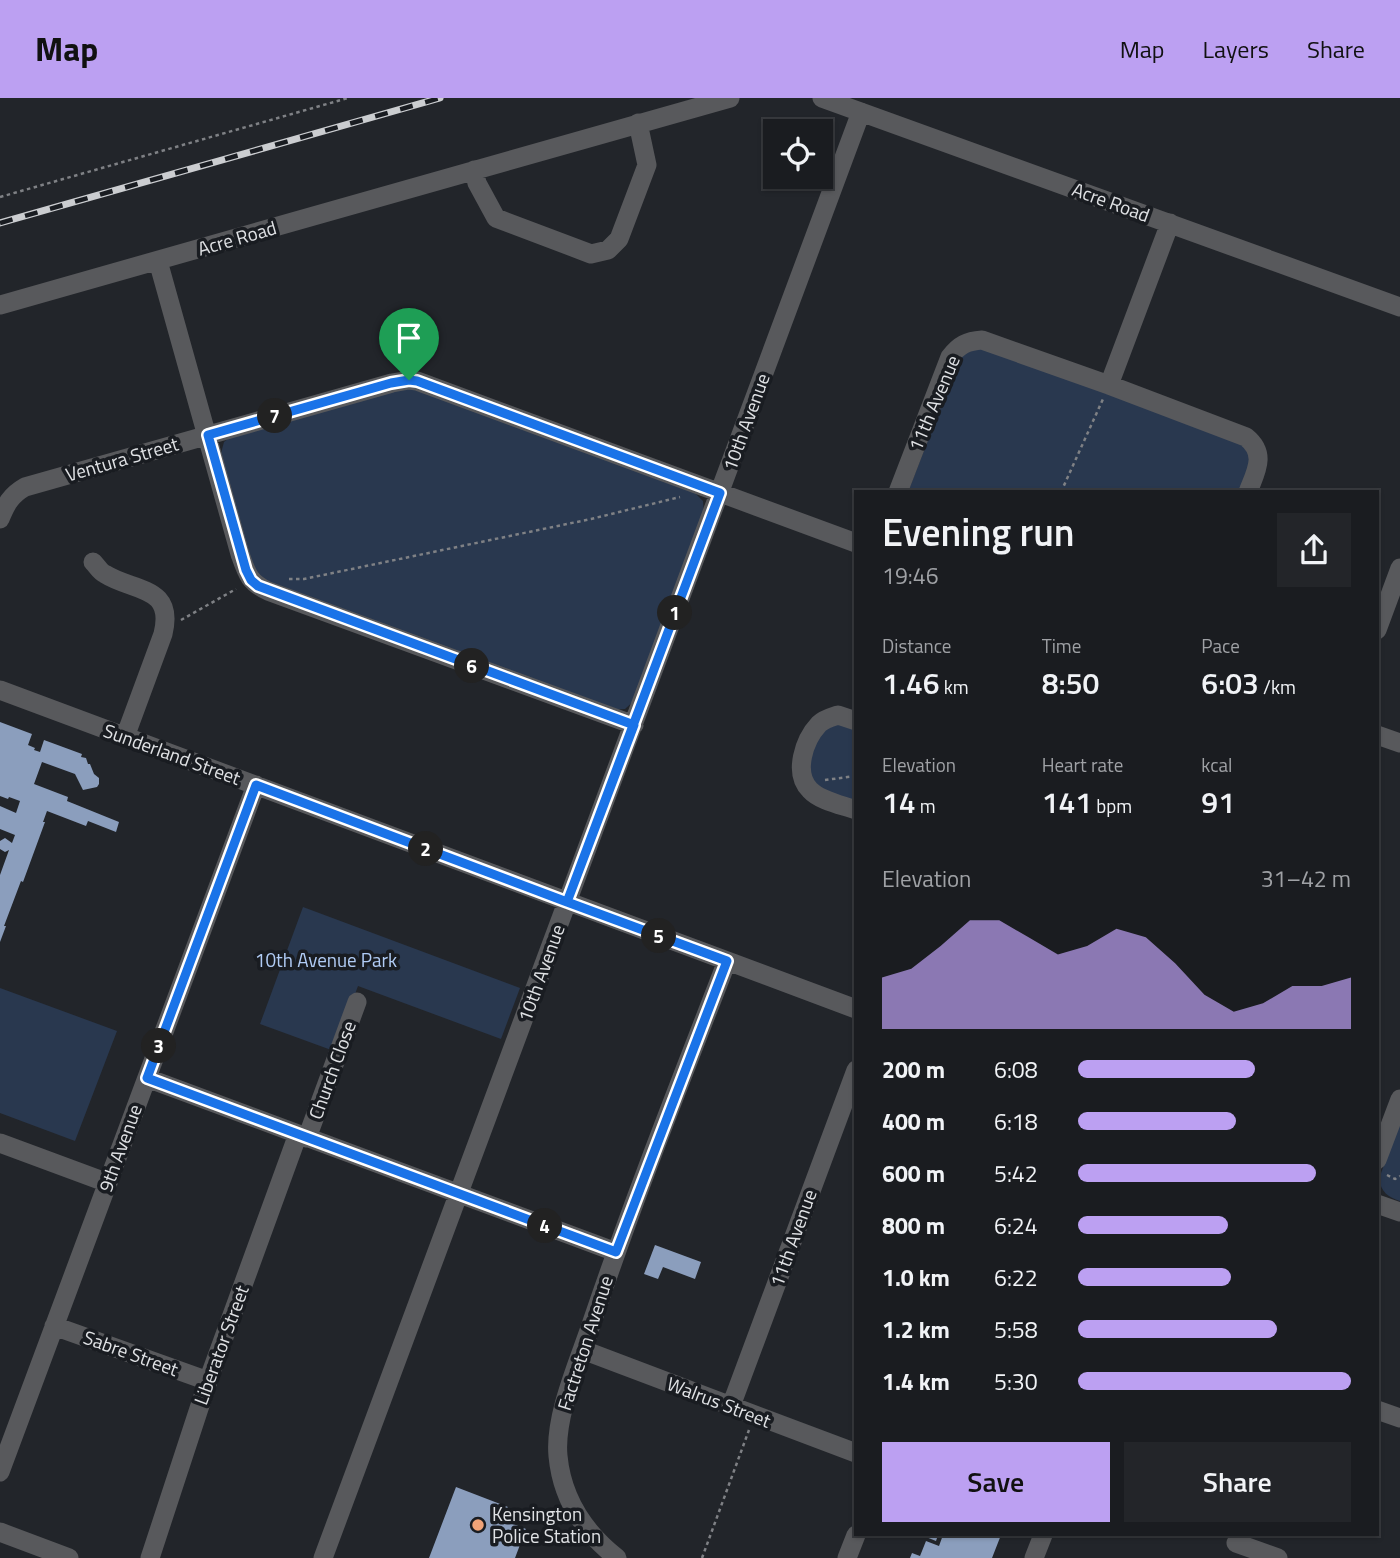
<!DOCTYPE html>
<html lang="en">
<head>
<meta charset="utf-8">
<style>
  :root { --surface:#1a1c20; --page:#232529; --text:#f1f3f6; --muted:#9fa1a5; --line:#383a3e; --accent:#bca0f2 }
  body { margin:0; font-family:"Titillium Web",sans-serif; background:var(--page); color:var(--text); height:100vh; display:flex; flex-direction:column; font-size:26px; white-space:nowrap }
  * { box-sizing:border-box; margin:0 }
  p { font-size:23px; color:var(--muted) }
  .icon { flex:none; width:38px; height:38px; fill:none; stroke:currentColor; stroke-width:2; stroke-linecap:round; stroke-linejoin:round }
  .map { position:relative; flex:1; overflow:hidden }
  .details { position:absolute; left:854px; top:392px; width:525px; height:1046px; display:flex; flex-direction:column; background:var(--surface); border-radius:0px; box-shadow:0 2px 5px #0004,0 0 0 2px var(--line) }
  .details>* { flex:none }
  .fabs { position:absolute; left:763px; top:21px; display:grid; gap:14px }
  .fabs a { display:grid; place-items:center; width:70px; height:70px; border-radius:0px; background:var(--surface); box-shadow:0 2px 5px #0004,0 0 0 2px var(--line); font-size:35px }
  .pin { position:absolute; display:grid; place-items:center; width:60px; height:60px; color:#fff; margin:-72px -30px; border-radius:50% 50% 50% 0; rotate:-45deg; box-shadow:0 0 7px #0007 }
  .pin .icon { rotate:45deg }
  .km { position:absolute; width:35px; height:35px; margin:-18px; border-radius:50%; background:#222; color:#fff; font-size:19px; line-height:35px; text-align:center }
  .round { display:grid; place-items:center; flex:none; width:74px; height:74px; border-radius:0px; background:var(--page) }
  .summary { display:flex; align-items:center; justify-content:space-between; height:119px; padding:0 28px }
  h1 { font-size:38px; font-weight:600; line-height:52px }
  .figures { display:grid; grid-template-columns:repeat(3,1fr); gap:10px; height:119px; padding:7px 28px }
  .figures div { display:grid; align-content:center }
  .figures b { font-size:30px; font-weight:600 }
  .figures small { font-size:19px; font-weight:400 }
  .figures p { font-size:19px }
  .chart { height:196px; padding:14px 28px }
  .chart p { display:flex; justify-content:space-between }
  .chart svg { width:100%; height:126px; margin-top:7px; fill:var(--accent); opacity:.7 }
  .button { display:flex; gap:14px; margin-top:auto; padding:14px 28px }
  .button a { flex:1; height:80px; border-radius:0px; background:var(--accent); color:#111; font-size:28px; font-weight:600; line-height:80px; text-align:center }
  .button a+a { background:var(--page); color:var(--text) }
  ul { padding:0 28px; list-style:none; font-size:23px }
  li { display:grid; grid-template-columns:112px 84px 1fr; align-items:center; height:52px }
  li i { height:18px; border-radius:9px; background:var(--accent) }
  header { display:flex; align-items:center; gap:42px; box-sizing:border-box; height:98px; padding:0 35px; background:var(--accent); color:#111 }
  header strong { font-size:33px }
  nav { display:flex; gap:38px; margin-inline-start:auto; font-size:24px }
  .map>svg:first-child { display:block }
  .green { fill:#29384f }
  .building { fill:#8b9ebd }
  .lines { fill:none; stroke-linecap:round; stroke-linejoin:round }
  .path { stroke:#7f8185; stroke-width:2.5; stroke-dasharray:3.5 3.5; stroke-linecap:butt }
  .street { stroke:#58595c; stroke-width:19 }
  .rail-casing { stroke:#cbcdd0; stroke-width:7 }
  .rail { stroke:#191c21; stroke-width:4.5; stroke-dasharray:13; stroke-linecap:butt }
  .route-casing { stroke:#fff; stroke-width:14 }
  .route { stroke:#1a73e8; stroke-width:9 }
  .poi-dot { fill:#f0a378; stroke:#191c21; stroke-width:2.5 }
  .labels { text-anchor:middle; stroke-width:7; stroke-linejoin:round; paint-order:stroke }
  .street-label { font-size:19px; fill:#e0e2e5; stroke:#191c21 }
  .park-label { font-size:19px; fill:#b1ccf5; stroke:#191c21 }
  .poi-label { font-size:19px; fill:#e0e2e5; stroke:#191c21; text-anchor:start }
</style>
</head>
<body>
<header>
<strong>Map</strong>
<nav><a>Map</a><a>Layers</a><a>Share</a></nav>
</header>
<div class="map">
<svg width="1400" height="1460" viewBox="0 0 1400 1460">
  <rect width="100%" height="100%" fill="#22252a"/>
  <path class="green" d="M 984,249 L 1243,347 L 1251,359 L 1242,394 L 908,394 L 962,254 Z
    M 410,289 L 693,393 L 703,403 L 704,417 L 636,601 L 625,611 L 608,612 L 273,487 L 254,477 L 220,359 L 224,344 L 234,336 Z
    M 856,623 L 856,712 L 813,696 L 806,650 L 821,624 Z
    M 303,809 L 520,890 L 501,941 L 358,888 L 334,953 L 260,926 Z
    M 0,890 L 117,933 L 75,1043 L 0,1015 Z
    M 1400,1021 L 1400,1103 C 1388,1099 1381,1094 1379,1081 Z"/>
  <path class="building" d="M 0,624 L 32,636 L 28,647 L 35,650 L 34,652 L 40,654 L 44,642 L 82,656 L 81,659 L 86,660 L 88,666 L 90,666 L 94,676 L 99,680 L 99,686 L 97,689 L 83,692 L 75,676 L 42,664 L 34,686 L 68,699 L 67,703 L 119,724 L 116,734 L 88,723 L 86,728 L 47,713 L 43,724 L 45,724 L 23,784 L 21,783 L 4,828 L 6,828 L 0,844 L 0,777 L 9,752 L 5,754 L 0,751 L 0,743 L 5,740 L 12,745 L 15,737 L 0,731 L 0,708 L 16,715 L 20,703 L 9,699 L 8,701 L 0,698 Z
    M 655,1147 L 701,1164 L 695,1181 L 663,1169 L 658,1181 L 644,1176 Z
    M 456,1389 L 508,1409 L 503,1422 L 526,1431 L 515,1460 L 429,1460 Z
    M 921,1437 L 938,1437 L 936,1443 Z
    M 943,1437 L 1001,1437 L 992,1460 L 910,1460 L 912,1455 L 920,1458 L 926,1443 L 939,1448 Z"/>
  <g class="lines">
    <path class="path" d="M 0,99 L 348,0
      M 1061,394 L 1103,301
      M 289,481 L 304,481 L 591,421 L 680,399
      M 181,522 L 236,491
      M 825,682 L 856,678
      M 1387,1077 L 1395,1081 L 1400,1078
      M 702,1460 L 749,1332"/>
    <path class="street" d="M 822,0 L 1400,209
      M 474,72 L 477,85 L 496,120 L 591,156 L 608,152 L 619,141 L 647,67 L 638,25
      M 158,163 L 240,456 C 247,476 249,484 268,493 L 634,627
      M 0,207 L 730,0
      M 1109,287 L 1170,125
      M 898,394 L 950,259 C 959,247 967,243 982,242 L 1109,287 L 1246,339 C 1267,356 1256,373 1248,394
      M 0,421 C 6,406 11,397 25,389 L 392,285 L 409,282 L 417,283 L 856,445
      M 93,464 C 97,468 100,474 105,476 C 133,494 175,487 163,536 L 125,639
      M 1377,532 L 1400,470
      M 0,592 L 856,911
      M 856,623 L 838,617 C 832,619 824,621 819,626 C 804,642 793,675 810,692 C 820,703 842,707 856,712
      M 1377,637 L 1400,645
      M 147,980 L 616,1154
      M 307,1040 L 357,904
      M 0,1045 L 108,1085
      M 1377,1062 L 1400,1001
      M 1377,1106 L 1400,1114
      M 54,1228 L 208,1283
      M 583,1252 L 856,1355
      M 731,1308 L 856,972
      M 1377,1312 L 1400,1320
      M 0,1374 L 256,687
      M 0,1434 L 69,1460
      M 1236,1445 L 1278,1460
      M 150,1460 L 208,1283 L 298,1036
      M 323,1460 L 861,14
      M 617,1460 C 584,1434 562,1401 558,1358 C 554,1317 580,1261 593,1221 C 634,1100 681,982 727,863
      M 847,1460 L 856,1437
      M 1034,1460 L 1043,1437"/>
    <defs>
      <path id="rail" d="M 0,125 L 440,0"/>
    </defs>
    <use href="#rail" class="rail-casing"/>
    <use href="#rail" class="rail"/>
  </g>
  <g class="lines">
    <defs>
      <path id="route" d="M 409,282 L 417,283 L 720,395 L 567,804 L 256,687 L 147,980 L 616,1154 L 727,863 L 567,804 L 634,627 L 258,488 L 251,482 L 246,472 L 208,337 L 391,285 L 409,282"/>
    </defs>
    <use href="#route" class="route-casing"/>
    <use href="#route" class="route"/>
  </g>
  <circle class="poi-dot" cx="478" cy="1427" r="7"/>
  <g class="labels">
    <g class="street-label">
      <text transform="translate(1111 104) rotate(20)" y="7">Acre Road</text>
      <text transform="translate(237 140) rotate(-16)" y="7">Acre Road</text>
      <text transform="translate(934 305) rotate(-67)" y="7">11th Avenue</text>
      <text transform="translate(746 324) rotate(-70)" y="7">10th Avenue</text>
      <text transform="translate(122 361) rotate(-16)" y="7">Ventura Street</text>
      <text transform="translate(172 656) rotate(20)" y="7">Sunderland Street</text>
      <text transform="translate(541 875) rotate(-70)" y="7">10th Avenue</text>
      <text transform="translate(332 972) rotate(-70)" y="7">Church Close</text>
      <text transform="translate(120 1050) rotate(-70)" y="7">9th Avenue</text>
      <text transform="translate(793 1140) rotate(-70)" y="7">11th Avenue</text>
      <text transform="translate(585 1245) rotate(-72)" y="7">Factreton Avenue</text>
      <text transform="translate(221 1247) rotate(-70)" y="7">Liberator Street</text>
      <text transform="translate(131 1255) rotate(20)" y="7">Sabre Street</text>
      <text transform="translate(719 1304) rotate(21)" y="7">Walrus Street</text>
    </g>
    <g class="park-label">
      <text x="326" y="869">10th Avenue Park</text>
    </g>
    <g class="poi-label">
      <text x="492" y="1423">Kensington<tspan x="492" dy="22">Police Station</tspan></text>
    </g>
  </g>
</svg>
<div class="fabs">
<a><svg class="icon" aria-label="locate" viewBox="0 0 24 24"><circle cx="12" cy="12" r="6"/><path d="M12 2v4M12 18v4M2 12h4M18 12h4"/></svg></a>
</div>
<div class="pin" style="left:409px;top:282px;background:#1e9e55"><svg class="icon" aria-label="arrive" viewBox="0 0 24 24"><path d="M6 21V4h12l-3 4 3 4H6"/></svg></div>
<b class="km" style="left:675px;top:515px">1</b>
<b class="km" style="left:426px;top:751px">2</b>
<b class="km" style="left:159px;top:948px">3</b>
<b class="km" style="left:545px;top:1128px">4</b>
<b class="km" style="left:659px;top:838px">5</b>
<b class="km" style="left:472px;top:568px">6</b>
<b class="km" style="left:275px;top:318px">7</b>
<section class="details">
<div class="summary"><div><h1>Evening run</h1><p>19:46</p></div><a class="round"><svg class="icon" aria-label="share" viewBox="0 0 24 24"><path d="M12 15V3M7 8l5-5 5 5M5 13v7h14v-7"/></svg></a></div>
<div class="figures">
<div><p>Distance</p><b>1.46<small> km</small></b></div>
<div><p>Time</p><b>8:50</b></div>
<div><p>Pace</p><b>6:03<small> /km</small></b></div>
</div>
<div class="figures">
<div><p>Elevation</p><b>14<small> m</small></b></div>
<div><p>Heart rate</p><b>141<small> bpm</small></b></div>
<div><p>kcal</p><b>91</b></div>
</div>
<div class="chart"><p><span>Elevation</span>31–42 m</p>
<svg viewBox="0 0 160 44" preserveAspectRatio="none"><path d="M0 44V26L10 23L20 15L30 6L40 6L50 12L60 18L70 15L80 9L90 12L100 21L110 32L120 38L130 35L140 29L150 29L160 26V44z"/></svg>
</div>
<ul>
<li><b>200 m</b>6:08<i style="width:65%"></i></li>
<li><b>400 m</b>6:18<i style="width:58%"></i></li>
<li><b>600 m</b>5:42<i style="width:87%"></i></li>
<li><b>800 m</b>6:24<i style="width:55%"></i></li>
<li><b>1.0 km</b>6:22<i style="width:56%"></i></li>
<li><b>1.2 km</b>5:58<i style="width:73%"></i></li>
<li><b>1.4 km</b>5:30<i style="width:100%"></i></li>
</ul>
<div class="button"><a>Save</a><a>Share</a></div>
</section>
</div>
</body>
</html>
